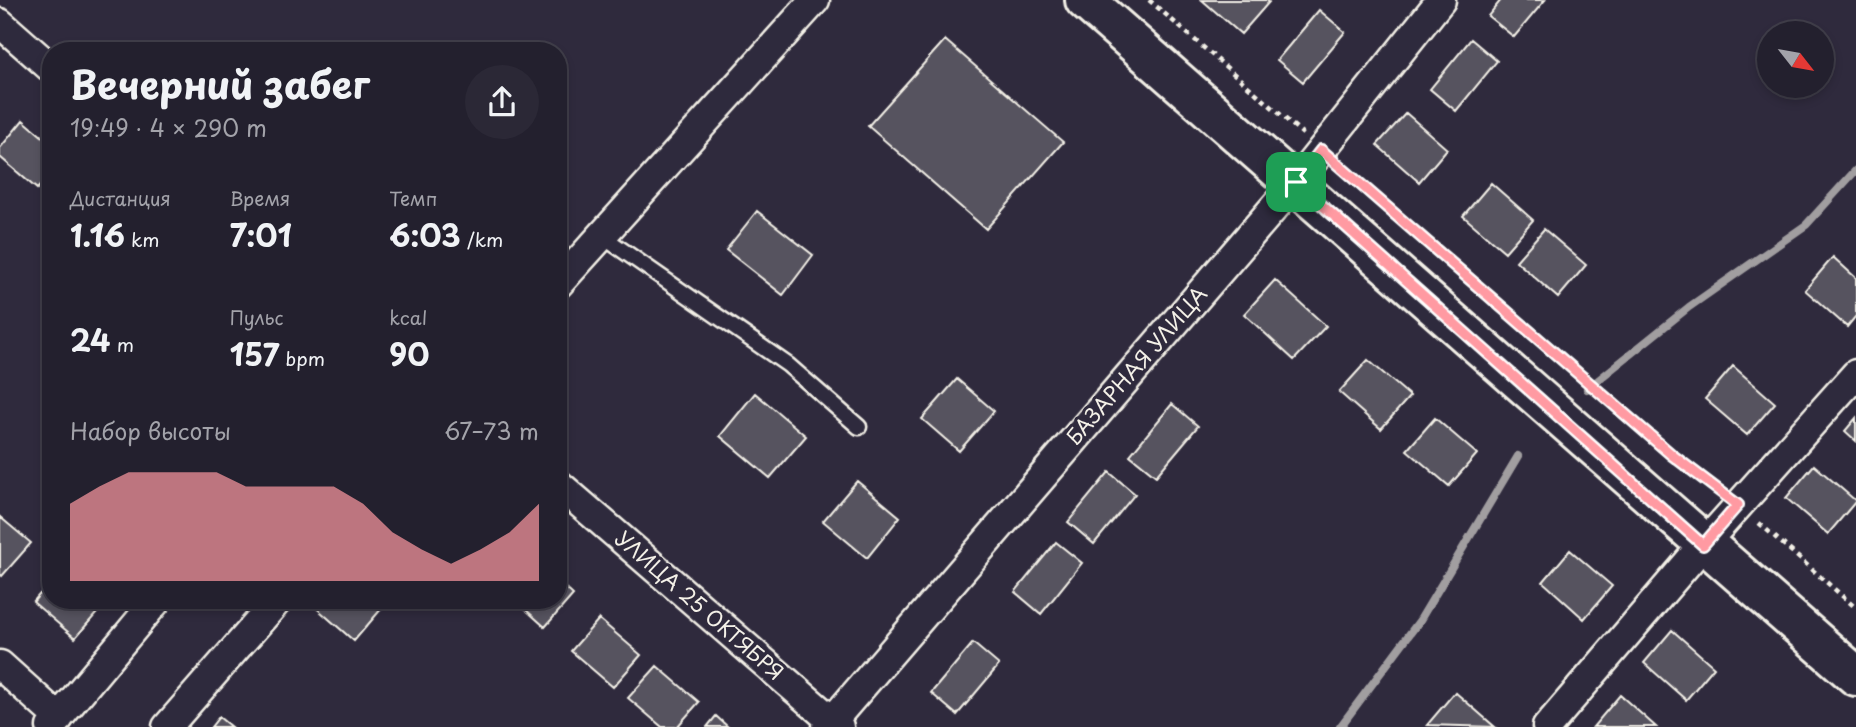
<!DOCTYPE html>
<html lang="ru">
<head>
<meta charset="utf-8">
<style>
  :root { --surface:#23202e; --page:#2b2836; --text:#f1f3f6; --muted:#a3a3aa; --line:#403e4a; --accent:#ff9aa2 }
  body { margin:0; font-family:"Playpen Sans",sans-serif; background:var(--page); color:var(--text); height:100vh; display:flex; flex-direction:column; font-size:26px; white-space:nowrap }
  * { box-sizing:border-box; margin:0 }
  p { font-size:23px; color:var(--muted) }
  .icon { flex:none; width:38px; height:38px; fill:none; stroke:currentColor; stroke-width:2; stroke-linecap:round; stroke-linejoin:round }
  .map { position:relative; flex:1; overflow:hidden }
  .side { position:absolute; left:42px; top:42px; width:525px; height:567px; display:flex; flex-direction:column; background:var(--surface); border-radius:28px; box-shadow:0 4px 10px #0003,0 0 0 2px var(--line) }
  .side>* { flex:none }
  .needle { width:46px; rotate:121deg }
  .buttons { position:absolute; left:1757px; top:21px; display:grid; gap:14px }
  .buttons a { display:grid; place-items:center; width:77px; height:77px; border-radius:50%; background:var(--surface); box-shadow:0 4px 10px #0003,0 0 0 2px var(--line); font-size:35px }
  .pin { position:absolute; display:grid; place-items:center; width:60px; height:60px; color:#fff; margin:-30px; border-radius:14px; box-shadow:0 4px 10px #0006 }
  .round { display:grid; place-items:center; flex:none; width:74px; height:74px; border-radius:37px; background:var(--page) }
  .summary { display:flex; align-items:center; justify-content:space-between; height:119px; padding:0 28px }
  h1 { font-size:38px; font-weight:700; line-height:52px }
  .metrics { display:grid; grid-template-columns:repeat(3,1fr); gap:10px; height:119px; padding:7px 28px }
  .metrics div { display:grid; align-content:center }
  .metrics b { font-size:30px; font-weight:700 }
  .metrics small { font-size:19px; font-weight:400 }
  .metrics p { font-size:19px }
  .chart { height:196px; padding:14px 28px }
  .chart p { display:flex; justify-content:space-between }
  .chart svg { width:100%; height:126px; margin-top:7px; fill:var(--accent); opacity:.7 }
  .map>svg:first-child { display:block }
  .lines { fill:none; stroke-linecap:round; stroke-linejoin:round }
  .stream { stroke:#a19ea0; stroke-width:8 }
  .building { fill:#56525f; stroke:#f4f1e8; stroke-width:2 }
  .service-casing { stroke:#f4f1e8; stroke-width:19 }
  .minor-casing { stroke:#f4f1e8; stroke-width:33 }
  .secondary-casing { stroke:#f4f1e8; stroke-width:44 }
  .path { stroke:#f4f1e8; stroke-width:4.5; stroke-dasharray:5 5; stroke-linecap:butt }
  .service { stroke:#2f2a3d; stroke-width:14 }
  .minor { stroke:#2f2a3d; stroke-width:28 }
  .secondary { stroke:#2f2a3d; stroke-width:38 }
  .route-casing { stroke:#fff; stroke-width:14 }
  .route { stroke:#ff9aa2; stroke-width:9 }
  .labels { text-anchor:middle; stroke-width:6; stroke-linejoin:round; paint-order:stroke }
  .street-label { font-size:21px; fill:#f4f1e8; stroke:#2f2a3d }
</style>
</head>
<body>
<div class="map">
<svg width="1856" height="727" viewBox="0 0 1856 727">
  <rect width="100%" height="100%" fill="#2f2a3d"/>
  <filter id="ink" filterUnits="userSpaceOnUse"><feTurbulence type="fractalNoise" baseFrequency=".0143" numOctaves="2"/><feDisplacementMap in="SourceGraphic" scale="14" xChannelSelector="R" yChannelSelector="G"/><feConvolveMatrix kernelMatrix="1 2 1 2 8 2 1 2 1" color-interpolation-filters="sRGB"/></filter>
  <g filter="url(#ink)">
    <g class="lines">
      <path class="stream" d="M 1587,389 L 1689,307 L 1806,225 L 1856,170
        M 1340,727 L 1420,620 L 1518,456"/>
    </g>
    <path class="building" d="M 1202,0 L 1267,0 L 1269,2 L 1241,34 Z
      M 1501,0 L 1545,0 L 1514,37 L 1488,16 Z
      M 1319,10 L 1345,32 L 1303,82 L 1277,60 Z
      M 1471,39 L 1497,61 L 1456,111 L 1430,89 Z
      M 945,40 L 1063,142 L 986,229 L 868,126 Z
      M 1406,113 L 1447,149 L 1419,182 L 1377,145 Z
      M 23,120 L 51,144 L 51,174 L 37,189 L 0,157 L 0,148 Z
      M 1491,183 L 1533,220 L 1505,252 L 1463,216 Z
      M 757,211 L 813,255 L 783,295 L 726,250 Z
      M 1544,229 L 1586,265 L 1558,298 L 1516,261 Z
      M 1833,257 L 1856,278 L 1856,316 L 1847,327 L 1805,290 Z
      M 1275,280 L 1326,326 L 1294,360 L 1244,314 Z
      M 1368,360 L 1410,396 L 1381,429 L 1339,392 Z
      M 1733,366 L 1775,403 L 1747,435 L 1705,399 Z
      M 957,379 L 994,411 L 959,451 L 922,419 Z
      M 755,393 L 806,436 L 770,478 L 720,436 Z
      M 1172,404 L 1198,426 L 1156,476 L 1130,455 Z
      M 1435,418 L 1477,454 L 1449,486 L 1407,450 Z
      M 1856,418 L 1856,441 L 1845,431 Z
      M 1814,465 L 1856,501 L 1828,534 L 1786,498 Z
      M 1109,472 L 1135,494 L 1094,544 L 1068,522 Z
      M 857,481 L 900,517 L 867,558 L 823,521 Z
      M 0,517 L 31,543 L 2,576 L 0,574 Z
      M 1056,542 L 1082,563 L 1041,614 L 1015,592 Z
      M 1570,550 L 1612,586 L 1584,619 L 1543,582 Z
      M 51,581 L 51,600 L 97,600 L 103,606 L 75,638 L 33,602 Z
      M 558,581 L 573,595 L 545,627 L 515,600 L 558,600 Z
      M 315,600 L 373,600 L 382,608 L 354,641 L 312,604 Z
      M 599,619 L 641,655 L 613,687 L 571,651 Z
      M 1672,630 L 1714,667 L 1686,700 L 1644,663 Z
      M 973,643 L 999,665 L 957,715 L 931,693 Z
      M 657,666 L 699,702 L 677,727 L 662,727 L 628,698 Z
      M 1455,692 L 1495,727 L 1427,725 Z
      M 1620,695 L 1656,727 L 1593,727 Z
      M 716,716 L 728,727 L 707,727 Z
      M 219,717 L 231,727 L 211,727 Z"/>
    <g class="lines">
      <defs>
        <path id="service" d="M 602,236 L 788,365 L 859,427"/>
        <path id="minor" d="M 0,23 L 51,68
          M 558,284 L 815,0
          M 558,484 L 839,727
          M 0,665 L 59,718
          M 51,727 L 157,600
          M 167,727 L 278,600
          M 827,727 L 1296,182 L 1441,0
          M 1547,727 L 1703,545 L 1856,374"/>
        <path id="secondary" d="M 1085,0 L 1856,676"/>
      </defs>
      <use href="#service" class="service-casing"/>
      <use href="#minor" class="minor-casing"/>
      <use href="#secondary" class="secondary-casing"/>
      <path class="path" d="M 1149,0 L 1303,134
        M 1341,167 L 1672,455 L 1717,489
        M 1759,523 L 1856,608"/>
      <use href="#service" class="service"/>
      <use href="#minor" class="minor"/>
      <use href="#secondary" class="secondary"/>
    </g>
  </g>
  <g class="lines" filter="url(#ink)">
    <defs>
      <path id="route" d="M 1321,150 L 1672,455 L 1738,505 L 1703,545 L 1296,182 Z"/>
    </defs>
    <use href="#route" class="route-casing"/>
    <use href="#route" class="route"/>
  </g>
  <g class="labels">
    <g class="street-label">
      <text transform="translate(1137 366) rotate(-49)" y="7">БАЗАРНАЯ УЛИЦА</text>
      <text transform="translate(699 606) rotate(41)" y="7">УЛИЦА 25 ОКТЯБРЯ</text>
    </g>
  </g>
</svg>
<div class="buttons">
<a><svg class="needle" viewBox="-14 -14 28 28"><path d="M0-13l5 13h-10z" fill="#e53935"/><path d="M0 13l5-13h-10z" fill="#a3a3aa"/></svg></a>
</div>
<div class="pin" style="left:1296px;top:182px;background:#1e9e55"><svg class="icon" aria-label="arrive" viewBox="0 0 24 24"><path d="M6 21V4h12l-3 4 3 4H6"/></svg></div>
<section class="side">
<div class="summary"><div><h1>Вечерний забег</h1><p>19:49 · 4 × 290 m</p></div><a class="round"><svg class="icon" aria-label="share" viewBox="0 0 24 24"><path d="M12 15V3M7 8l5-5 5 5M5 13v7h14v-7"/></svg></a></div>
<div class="metrics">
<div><p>Дистанция</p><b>1.16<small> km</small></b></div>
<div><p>Время</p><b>7:01</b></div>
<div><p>Темп</p><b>6:03<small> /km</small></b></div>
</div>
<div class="metrics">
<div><b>24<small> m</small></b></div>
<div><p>Пульс</p><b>157<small> bpm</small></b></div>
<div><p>kcal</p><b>90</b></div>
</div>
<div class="chart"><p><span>Набор высоты</span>67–73 m</p>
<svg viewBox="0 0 160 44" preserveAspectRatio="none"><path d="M0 44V17L10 11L20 6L30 6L40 6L50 6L60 11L70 11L80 11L90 11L100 17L110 27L120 33L130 38L140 33L150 27L160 17V44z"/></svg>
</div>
</section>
</div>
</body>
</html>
